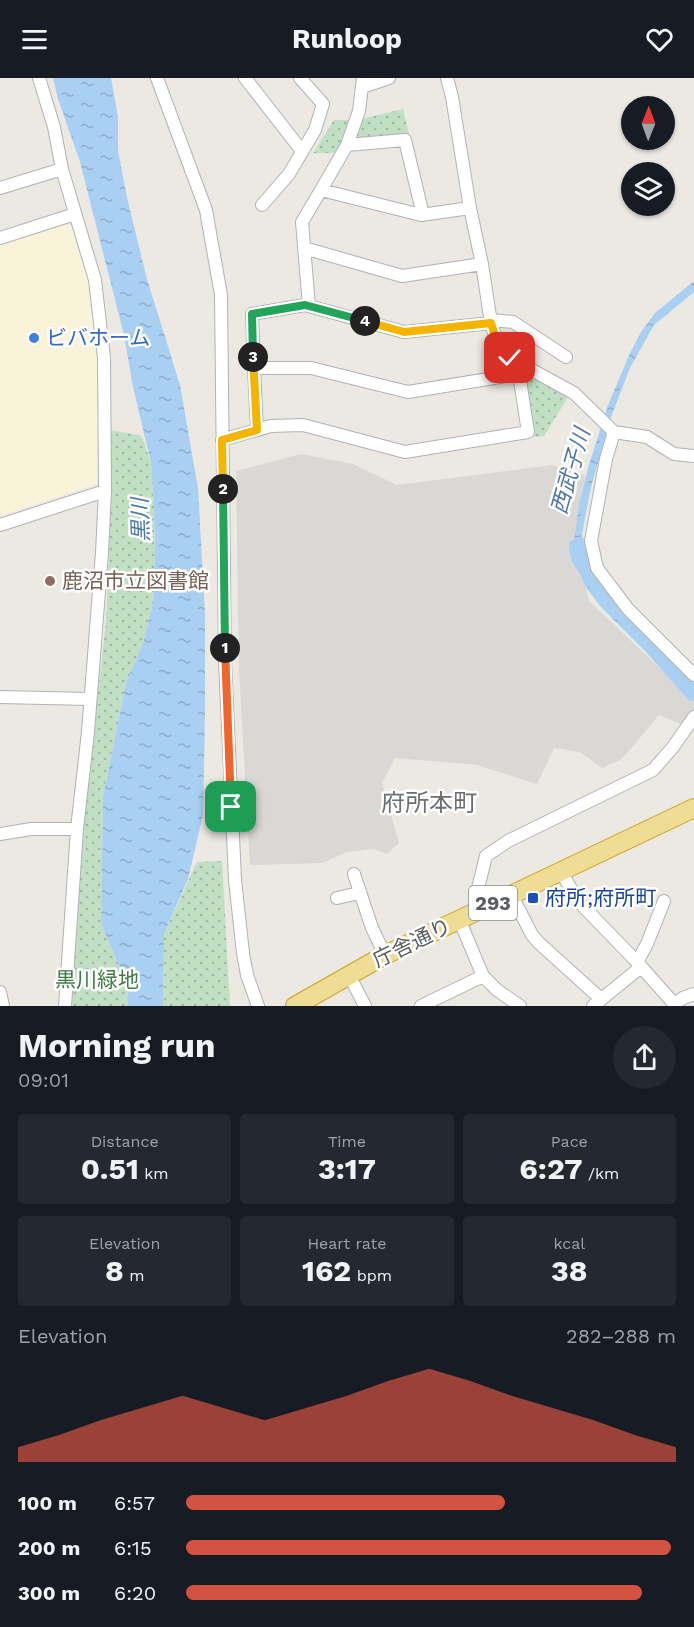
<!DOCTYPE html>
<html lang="en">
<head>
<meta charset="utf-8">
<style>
  :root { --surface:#171b24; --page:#242831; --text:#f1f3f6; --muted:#9ea1a6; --accent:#d25341 }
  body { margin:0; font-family:"Work Sans","Noto Sans JP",sans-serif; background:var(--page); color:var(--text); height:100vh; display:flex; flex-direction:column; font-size:22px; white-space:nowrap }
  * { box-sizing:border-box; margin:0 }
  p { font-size:20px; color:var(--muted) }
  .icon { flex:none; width:33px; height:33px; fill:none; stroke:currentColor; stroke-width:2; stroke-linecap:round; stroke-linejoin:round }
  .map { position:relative; height:928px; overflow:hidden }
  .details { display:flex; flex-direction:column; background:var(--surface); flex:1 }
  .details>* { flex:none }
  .needle { width:39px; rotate:1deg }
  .tools { position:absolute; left:621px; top:18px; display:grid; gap:12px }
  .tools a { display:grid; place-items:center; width:54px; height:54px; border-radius:50%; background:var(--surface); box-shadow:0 2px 4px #0004; font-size:30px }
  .pin { position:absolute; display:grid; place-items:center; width:51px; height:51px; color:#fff; margin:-26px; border-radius:12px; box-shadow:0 3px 9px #0006 }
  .km { position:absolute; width:30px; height:30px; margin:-15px; border-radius:50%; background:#222; color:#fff; font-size:16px; line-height:30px; text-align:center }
  .round { display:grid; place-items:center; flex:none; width:63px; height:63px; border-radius:32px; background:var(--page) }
  .summary { display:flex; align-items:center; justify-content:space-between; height:102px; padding:0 18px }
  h1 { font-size:33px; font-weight:700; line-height:45px }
  .stats { display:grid; grid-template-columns:repeat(3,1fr); gap:9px; height:102px; padding:6px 18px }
  .stats div { display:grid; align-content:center; border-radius:6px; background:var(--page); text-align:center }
  .stats b { font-size:30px; font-weight:700 }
  .stats small { font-size:16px; font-weight:400 }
  .stats p { font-size:16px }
  .chart { height:168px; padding:12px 18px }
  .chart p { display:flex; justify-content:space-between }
  .chart svg { width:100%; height:108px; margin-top:6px; fill:var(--accent); opacity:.7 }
  ul { padding:0 18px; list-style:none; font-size:20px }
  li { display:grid; grid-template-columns:96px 72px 1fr; align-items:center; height:45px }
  li i { height:15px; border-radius:8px; background:var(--accent) }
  header { display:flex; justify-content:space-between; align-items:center; height:78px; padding:0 18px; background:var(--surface); font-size:27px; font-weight:700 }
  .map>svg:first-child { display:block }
  .commercial { fill:#f9f3d9 }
  .industrial { fill:#dad8d4 }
  .park { fill:url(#park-dots) }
  .water { fill:url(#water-ripples) }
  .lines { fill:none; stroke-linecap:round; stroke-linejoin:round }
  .river { stroke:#a9d0f3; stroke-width:20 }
  .minor-casing { stroke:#afb2b6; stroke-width:14 }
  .highway-casing { stroke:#d1a11c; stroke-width:20 }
  .minor { stroke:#fff; stroke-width:12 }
  .highway { stroke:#efdc95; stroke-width:18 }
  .split-1-casing { stroke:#fff; stroke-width:12 }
  .split-2-casing { stroke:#fff; stroke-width:12 }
  .split-3-casing { stroke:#fff; stroke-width:12 }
  .split-4-casing { stroke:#fff; stroke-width:12 }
  .split-5-casing { stroke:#fff; stroke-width:12 }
  .split-1 { stroke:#f0652b; stroke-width:8 }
  .split-2 { stroke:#22a559; stroke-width:8 }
  .split-3 { stroke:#f5b400; stroke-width:8 }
  .split-4 { stroke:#22a559; stroke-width:8 }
  .split-5 { stroke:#f5b400; stroke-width:8 }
  .shop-dot { fill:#3f7fe0; stroke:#fff; stroke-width:2 }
  .education-dot { fill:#8d6e63; stroke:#fff; stroke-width:2 }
  .transit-dot { fill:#1a4fb4; stroke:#fff; stroke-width:2 }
  .labels { text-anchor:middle; stroke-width:5; stroke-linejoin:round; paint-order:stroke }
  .shield { fill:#fff; stroke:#8c8e90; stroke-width:1.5 }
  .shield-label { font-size:20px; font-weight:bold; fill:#5a5d61 }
  .shop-label { font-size:21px; fill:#366cbe; stroke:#fff; text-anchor:start }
  .education-label { font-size:21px; fill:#785e54; stroke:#fff; text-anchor:start }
  .transit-label { font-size:21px; fill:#164399; stroke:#fff; text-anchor:start }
  .street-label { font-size:21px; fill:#5a5d61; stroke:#fff }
  .park-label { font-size:21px; fill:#3e7c44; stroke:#fff }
  .water-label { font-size:22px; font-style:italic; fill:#4d76ab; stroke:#fff }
  .quarter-label { font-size:24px; fill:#6b6f72; stroke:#fff }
</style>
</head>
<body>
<header><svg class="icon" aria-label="menu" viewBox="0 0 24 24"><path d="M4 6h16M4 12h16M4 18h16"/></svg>Runloop<svg class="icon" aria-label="heart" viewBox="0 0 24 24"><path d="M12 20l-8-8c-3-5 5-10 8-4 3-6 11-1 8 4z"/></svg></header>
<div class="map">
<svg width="694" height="928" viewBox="0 0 694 928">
  <defs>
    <pattern id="park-dots" width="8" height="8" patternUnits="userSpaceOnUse" patternTransform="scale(1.5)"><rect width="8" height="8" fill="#c1e0c3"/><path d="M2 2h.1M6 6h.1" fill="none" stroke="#a0b9a2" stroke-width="1.8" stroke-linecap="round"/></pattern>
    <pattern id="water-ripples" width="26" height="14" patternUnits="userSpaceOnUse" patternTransform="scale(1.5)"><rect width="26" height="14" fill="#a9d0f3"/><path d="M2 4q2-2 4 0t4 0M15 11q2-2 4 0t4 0" fill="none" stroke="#8dacc8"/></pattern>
  </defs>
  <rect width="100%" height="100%" fill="#ebe9e2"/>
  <path class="commercial" d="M 66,146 L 77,151 L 95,211 L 103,284 L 102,404 L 0,438 L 0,166 Z"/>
  <path class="industrial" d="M 301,376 L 353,386 L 397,407 L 552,387 L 585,397 L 574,473 L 590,524 L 694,622 L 694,644 L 690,650 L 659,637 L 622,681 L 602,690 L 580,674 L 554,670 L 537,706 L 477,687 L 395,680 L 382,705 L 399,765 L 387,776 L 374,771 L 347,774 L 323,785 L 250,787 L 239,592 L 236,393 Z"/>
  <path class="park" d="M 403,31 L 409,56 L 364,63 L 356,57 L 361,41 Z
    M 334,42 L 352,42 L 345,60 L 335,75 L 313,75 Z
    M 525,295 L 568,319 L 544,358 L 535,359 L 530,333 Z
    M 110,352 L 139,357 L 143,361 L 151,385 L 154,423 L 155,474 L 153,525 L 143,565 L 126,605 L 103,718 L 101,845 L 128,910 L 128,928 L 68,928 L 77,800 L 106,544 L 112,408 Z
    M 222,783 L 230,928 L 163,928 L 164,856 L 197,784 Z"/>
  <path class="water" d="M 53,0 L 111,0 L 118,39 L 118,73 L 128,124 L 147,201 L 180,307 L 198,410 L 205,536 L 205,638 L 203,737 L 188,801 L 164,856 L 163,928 L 128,928 L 128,910 L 101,845 L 103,718 L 126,605 L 143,565 L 153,525 L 155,474 L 154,423 L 151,385 L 133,309 L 124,257 L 80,84 L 58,21 Z
    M 694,203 L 694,214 L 654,247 L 630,290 L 611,339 L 591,409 L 582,456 L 584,473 L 592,504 L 599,515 L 694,610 L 694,622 L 600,528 L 585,508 L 577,486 L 574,464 L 579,426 L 588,390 L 608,327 L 630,275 L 641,254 L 655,235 Z"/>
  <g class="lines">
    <path class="river" d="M 579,469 L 581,479 L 594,500 L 694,613"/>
    <defs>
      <path id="minor" d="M 39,0 L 54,49 L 62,91
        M 157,0 L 206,132 L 221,217 L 225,583 L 235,802 L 243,875 L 247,897 L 258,928
        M 245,0 L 302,73
        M 447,0 L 452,19 L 470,130
        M 362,9 L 389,0
        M 347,67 L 359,33 L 363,0
        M 0,110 L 62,91 L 95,202 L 104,280 L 105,413 L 102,475 L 88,654 L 77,751 L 65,928
        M 321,112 L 347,67 L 405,62 L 423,137
        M 262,127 L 289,96 L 315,52 L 323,26 L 300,0
        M 0,160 L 75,136
        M 304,170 L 402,198 L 482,186 L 470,130 L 421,137 L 321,112 L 302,144 L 309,228
        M 482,186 L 491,245
        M 491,242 L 513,244 L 566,279
        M 254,290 L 252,236 L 305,227 L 404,254 L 491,245 L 497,264 L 510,280 L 574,315 L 614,354 L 647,359 L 674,376 L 694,378
        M 614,354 L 606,381 L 591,463 L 597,490 L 628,531 L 694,597
        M 222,362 L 271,348 L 303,347 L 405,374 L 528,354 L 519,296 L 408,314 L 311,290 L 254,290 L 257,352
        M 0,447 L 105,413
        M 0,619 L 90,621
        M 0,756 L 31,751 L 77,751
        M 561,793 L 577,822 L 637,884 L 676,928
        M 354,796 L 372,850 L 385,877
        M 511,816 L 532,857 L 539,865 L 601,921
        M 337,820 L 359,815
        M 483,830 L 476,818 L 486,778 L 508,763 L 653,692 L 673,669 L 694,639
        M 459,841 L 483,898 L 497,912 L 520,928
        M 637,884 L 647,866 L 664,823
        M 349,897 L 365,928
        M 0,914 L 3,928
        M 674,926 L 683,920 L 694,916
        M 421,928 L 483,898
        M 593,928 L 641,889"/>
      <path id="highway" d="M 295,928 L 385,877 L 694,730"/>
    </defs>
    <use href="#minor" class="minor-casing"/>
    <use href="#highway" class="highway-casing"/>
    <use href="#minor" class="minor"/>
    <use href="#highway" class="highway"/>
  </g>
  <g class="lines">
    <defs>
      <path id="split-1" d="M 225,570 L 231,729"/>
      <path id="split-2" d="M 223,411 L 225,570"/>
      <path id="split-3" d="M 223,411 L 222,362 L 257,352 L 253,279"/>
      <path id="split-4" d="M 253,279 L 252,236 L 305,227 L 365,243"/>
      <path id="split-5" d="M 365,243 L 404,254 L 491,245 L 497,264 L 510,280"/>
    </defs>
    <use href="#split-1" class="split-1-casing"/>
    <use href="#split-2" class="split-2-casing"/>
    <use href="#split-3" class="split-3-casing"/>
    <use href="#split-4" class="split-4-casing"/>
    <use href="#split-5" class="split-5-casing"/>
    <use href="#split-1" class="split-1"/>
    <use href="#split-2" class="split-2"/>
    <use href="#split-3" class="split-3"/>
    <use href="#split-4" class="split-4"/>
    <use href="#split-5" class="split-5"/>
  </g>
  <circle class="shop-dot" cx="34" cy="260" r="6"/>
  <circle class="education-dot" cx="50" cy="503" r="6"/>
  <rect class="transit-dot" x="527" y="814" width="12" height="12" rx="3"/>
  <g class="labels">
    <rect class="shield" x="469" y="808" width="48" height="34" rx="4.5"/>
    <g class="shield-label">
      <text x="493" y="832">293</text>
    </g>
    <g class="shop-label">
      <text x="46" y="267">ビバホーム</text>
    </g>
    <g class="education-label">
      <text x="62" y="510">鹿沼市立図書館</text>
    </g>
    <g class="transit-label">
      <text x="545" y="827">府所;府所町</text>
    </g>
    <g class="street-label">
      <text transform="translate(412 865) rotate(-26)" y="7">庁舎通り</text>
    </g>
    <g class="park-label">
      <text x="97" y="909">黒川緑地</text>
    </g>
    <g class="water-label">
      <text transform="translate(570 393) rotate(-74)" y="8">西武子川</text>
      <text transform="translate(140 442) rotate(-92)" y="8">黒川</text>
    </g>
    <g class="quarter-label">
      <text x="429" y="733">府所本町</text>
    </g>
  </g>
</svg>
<div class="tools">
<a><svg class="needle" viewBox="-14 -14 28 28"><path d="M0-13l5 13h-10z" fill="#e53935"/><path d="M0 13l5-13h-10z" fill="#9ea1a6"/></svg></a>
<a><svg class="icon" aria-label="layers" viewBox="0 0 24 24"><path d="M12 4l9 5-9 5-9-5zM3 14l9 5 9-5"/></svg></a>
</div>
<div class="pin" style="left:231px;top:729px;background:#1e9e55"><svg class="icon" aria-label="arrive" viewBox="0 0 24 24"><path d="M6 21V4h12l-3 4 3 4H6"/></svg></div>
<div class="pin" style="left:510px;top:280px;background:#d93025"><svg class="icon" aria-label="check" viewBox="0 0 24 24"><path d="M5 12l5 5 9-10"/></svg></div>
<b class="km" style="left:225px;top:570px">1</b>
<b class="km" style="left:223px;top:411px">2</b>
<b class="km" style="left:253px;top:279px">3</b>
<b class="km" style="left:365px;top:243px">4</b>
</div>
<section class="details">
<div class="summary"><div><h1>Morning run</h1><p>09:01</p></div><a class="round"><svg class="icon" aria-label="share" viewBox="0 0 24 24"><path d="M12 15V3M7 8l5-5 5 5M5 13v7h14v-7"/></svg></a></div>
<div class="stats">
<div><p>Distance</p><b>0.51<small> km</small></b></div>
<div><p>Time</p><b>3:17</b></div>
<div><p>Pace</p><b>6:27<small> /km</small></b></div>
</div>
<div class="stats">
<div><p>Elevation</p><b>8<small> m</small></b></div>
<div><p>Heart rate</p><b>162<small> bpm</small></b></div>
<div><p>kcal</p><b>38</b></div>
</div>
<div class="chart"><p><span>Elevation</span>282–288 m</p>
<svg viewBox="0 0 160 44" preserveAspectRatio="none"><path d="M0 44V38L10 33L20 27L30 22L40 17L50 22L60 27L70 22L80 17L90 11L100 6L110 11L120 17L130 22L140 27L150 33L160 38V44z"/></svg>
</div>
<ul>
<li><b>100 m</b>6:57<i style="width:65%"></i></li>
<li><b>200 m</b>6:15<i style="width:99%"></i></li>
<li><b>300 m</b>6:20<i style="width:93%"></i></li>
</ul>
</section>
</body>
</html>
